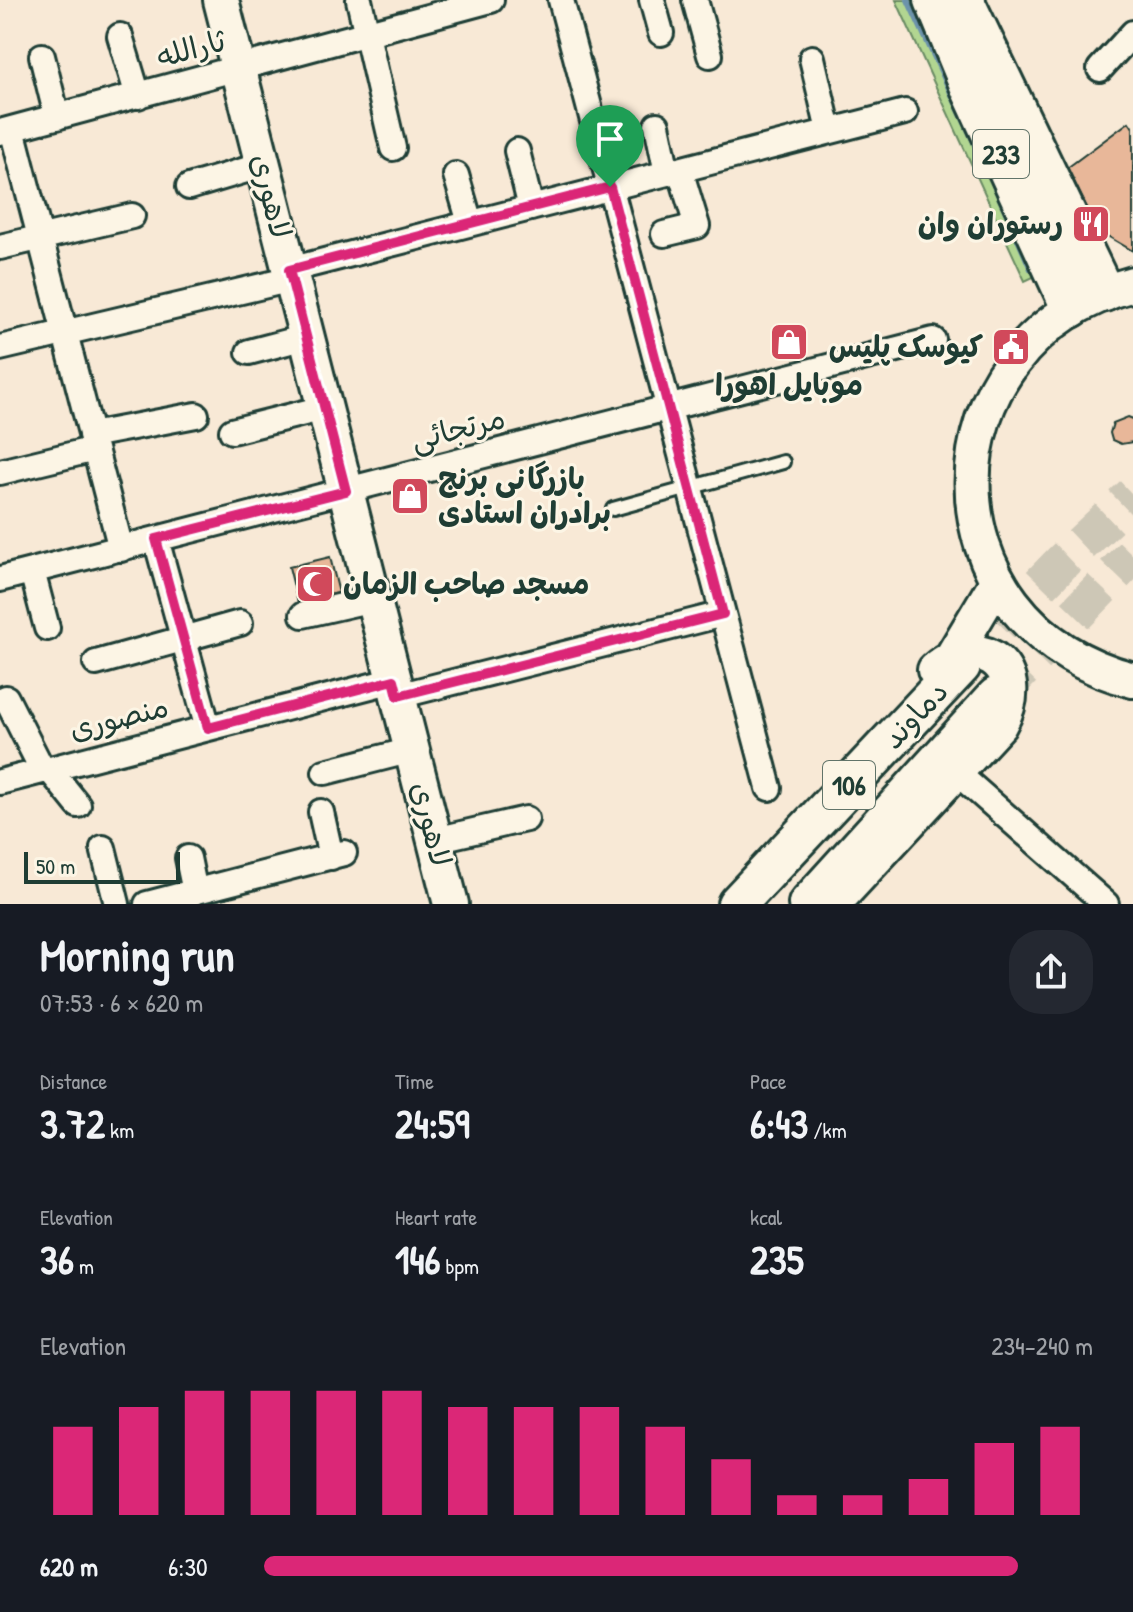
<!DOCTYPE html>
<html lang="en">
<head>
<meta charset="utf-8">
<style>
  :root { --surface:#171b24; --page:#242831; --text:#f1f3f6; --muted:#9ea1a6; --accent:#db2777 }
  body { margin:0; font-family:"Patrick Hand","Playpen Sans Arabic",sans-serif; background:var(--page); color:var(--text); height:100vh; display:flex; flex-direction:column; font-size:30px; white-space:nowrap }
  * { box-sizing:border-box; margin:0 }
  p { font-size:26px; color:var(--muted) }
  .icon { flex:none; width:44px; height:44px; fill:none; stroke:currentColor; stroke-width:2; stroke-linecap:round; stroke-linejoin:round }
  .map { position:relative; height:904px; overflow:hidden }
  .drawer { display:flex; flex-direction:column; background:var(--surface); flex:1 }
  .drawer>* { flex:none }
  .scale { position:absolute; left:24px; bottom:20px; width:156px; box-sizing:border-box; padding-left:8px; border:4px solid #1f3d34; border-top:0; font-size:22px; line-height:28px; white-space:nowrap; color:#1f3d34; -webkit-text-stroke:6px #fcf5e5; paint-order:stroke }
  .pin { position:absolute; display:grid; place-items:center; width:68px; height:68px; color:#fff; margin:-82px -34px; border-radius:50% 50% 50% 0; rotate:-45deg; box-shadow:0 0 8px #0007 }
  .pin .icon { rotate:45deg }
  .round { display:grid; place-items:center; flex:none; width:84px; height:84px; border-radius:32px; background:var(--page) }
  .head { display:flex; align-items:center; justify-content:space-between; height:136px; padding:0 40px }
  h1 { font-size:44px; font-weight:700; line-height:60px }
  .stats { display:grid; grid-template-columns:repeat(3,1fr); gap:12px; height:136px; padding:8px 40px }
  .stats div { display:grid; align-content:center }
  .stats b { font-size:40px; font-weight:700 }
  .stats small { font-size:22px; font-weight:400 }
  .stats p { font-size:22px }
  .chart { height:224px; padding:16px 40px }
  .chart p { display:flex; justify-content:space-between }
  .chart svg { width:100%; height:144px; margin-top:8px; stroke:var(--accent); stroke-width:6 }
  ul { padding:0 40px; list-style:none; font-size:26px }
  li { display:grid; grid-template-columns:128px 96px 1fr; align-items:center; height:60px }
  li i { height:20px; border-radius:10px; background:var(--accent) }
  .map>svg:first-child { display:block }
  .green { fill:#b2d691; stroke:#688a62; stroke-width:2 }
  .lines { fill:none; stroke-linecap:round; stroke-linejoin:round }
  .stream { stroke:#6c93ab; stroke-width:6 }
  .building { fill:#e8b799; stroke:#1f3d34; stroke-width:2 }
  .primary-tunnel { stroke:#cdc7b6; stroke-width:38; stroke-dasharray:38 19; stroke-linecap:butt }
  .lane-casing { stroke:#1f3d34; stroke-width:18 }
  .street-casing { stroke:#1f3d34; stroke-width:30 }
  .secondary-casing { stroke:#1f3d34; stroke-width:40 }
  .primary-casing { stroke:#1f3d34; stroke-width:44 }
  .lane { stroke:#fcf5e5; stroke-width:12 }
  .street { stroke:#fcf5e5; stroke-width:24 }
  .secondary { stroke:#fcf5e5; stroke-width:34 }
  .primary { stroke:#fcf5e5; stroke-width:38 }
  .route-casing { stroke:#fff; stroke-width:16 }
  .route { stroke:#db2777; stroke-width:10 }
  .labels { text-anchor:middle; stroke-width:6; stroke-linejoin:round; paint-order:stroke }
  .shield { fill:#fcf5e5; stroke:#617469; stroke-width:2 }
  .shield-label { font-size:28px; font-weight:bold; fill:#1f3d34 }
  .street-label { font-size:30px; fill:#1f3d34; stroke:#fcf5e5 }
  .poi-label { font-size:30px; font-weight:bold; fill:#1f3d34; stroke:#fcf5e5; text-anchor:end }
</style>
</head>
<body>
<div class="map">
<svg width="1133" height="904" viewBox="0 0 1133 904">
  <rect width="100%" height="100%" fill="#f8e9d6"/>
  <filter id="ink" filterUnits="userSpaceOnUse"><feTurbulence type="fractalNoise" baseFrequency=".0125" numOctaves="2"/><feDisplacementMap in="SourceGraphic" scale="16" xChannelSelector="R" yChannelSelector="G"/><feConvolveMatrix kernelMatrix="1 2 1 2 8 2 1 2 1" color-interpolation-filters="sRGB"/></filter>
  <g filter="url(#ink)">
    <path class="green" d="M 896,0 L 920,0 L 1044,272 L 1025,281 Z"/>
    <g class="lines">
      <path class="stream" d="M 908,0 L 979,153
        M 994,185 L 1031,269"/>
    </g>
    <path class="building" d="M 1129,122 L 1133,128 L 1133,251 L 1099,231 L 1067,168 Z
      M 1128,417 L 1133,419 L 1133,442 L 1121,444 L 1112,440 L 1110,433 L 1113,423 Z
      M 330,557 L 341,601 L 300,611 L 289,567 Z"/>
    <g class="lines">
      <path class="primary-tunnel" d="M 961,666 L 1064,560 L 1133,495
        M 996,697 L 1133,555"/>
      <defs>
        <path id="lane" d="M 613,509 L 783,462"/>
        <path id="street" d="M 359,0 L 393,148
          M 561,0 L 769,788
          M 652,0 L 661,33
          M 695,0 L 710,55
          M 120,36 L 138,96
          M 42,56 L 57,117
          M 812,58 L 829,131
          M 1100,69 L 1133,33
          M 657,125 L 667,173
          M 12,129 L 121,549
          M 0,132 L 491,0
          M 517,151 L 531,208
          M 456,175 L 470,223
          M 189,187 L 263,165
          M 664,234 L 697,226 L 680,170
          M 0,247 L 132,216
          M 289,270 L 905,112
          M 0,348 L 292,279
          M 249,352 L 306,337
          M 232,431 L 324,408
          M 91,435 L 196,415
          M 0,472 L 95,449
          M 156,539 L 208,728
          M 32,571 L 47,628
          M 0,579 L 933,340
          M 303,615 L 373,599
          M 96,663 L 240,623
          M 398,696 L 723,614
          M 6,698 L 43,771
          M 49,769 L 78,805
          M 325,772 L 412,750
          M 956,772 L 1106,904
          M 0,782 L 394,680
          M 321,812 L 331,857
          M 435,840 L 526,819
          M 103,848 L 117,904
          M 188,858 L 195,892
          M 147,904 L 344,853"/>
        <path id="secondary" d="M 221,0 L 451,904
          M 1133,284 C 920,341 918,625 1133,680
          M 951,659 L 997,582
          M 833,904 L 999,725 C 1031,671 983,628 935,670"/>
        <path id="primary" d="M 934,0 L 972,92 L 1071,308
          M 964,0 L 1104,292
          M 737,904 L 961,666
          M 808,904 L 996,697"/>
      </defs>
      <use href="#lane" class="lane-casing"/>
      <use href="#street" class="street-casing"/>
      <use href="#secondary" class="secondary-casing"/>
      <use href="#primary" class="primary-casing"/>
      <use href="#lane" class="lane"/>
      <use href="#street" class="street"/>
      <use href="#secondary" class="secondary"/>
      <use href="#primary" class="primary"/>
    </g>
  </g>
  <g class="lines" filter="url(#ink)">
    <defs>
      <path id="route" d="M 610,187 L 723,614 L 398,696 L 394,680 L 208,728 L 156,539 L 346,491 L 289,270 Z"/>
    </defs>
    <use href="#route" class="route-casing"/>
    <use href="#route" class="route"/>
  </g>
  <defs>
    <symbol id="restaurant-square" viewBox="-11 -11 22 22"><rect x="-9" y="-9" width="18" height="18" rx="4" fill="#d1495b" stroke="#fcf5e5"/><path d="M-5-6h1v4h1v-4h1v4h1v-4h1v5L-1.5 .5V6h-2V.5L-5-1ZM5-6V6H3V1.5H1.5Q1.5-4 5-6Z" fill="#fff"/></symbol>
    <symbol id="shop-square" viewBox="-11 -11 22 22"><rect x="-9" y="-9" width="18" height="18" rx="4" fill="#d1495b" stroke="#fcf5e5"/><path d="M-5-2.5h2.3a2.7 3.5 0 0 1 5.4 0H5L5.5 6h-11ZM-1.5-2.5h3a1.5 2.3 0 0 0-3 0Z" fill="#fff"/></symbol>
    <symbol id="civic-square" viewBox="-11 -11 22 22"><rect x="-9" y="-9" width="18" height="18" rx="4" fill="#d1495b" stroke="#fcf5e5"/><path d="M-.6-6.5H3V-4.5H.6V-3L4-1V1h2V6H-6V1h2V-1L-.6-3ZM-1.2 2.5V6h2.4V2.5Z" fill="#fff"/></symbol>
    <symbol id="mosque-square" viewBox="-11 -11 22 22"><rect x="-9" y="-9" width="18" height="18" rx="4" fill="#d1495b" stroke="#fcf5e5"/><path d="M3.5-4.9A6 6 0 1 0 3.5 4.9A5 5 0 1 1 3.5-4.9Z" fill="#fff"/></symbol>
  </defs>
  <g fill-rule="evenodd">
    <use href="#restaurant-square" x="1069" y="202" width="44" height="44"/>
    <use href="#shop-square" x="767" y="320" width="44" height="44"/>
    <use href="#civic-square" x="989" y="325" width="44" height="44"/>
    <use href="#shop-square" x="388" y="474" width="44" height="44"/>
    <use href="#mosque-square" x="293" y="562" width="44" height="44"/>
  </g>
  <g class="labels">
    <g class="shield">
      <rect x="973" y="130" width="56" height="48" rx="6"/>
      <rect x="823" y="761" width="52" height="48" rx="6"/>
    </g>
    <g class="shield-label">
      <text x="1001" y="164">233</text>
      <text x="849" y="795">106</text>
    </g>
    <g class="street-label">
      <text transform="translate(191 49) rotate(-15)" y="10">ثارالله</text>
      <text transform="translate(271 196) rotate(76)" y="10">لاهوری</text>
      <text transform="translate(458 429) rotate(-14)" y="10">مرتجائی</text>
      <text transform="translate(915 715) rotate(-47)" y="10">دماوند</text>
      <text transform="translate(119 718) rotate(-14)" y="10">منصوری</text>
      <text transform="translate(431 824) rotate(76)" y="10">لاهوری</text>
    </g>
    <g class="poi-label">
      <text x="1063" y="234">رستوران وان</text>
      <text x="983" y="357">کیوسک پلیس</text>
      <text x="789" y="395" text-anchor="middle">موبایل اهورا</text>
      <text x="438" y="489" text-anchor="start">بازرگانی برنج<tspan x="438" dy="34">برادران استادی</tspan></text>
      <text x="343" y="594" text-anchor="start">مسجد صاحب الزمان</text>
    </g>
  </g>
</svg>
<div class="scale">50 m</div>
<div class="pin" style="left:610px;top:187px;background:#1e9e55"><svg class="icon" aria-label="arrive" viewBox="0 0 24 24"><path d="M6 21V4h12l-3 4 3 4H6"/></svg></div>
</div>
<section class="drawer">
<div class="head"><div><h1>Morning run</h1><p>07:53 · 6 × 620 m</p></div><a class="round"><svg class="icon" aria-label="share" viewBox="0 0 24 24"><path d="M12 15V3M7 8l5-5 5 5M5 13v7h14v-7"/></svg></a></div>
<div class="stats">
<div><p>Distance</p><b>3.72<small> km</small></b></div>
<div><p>Time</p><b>24:59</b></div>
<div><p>Pace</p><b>6:43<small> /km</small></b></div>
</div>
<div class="stats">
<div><p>Elevation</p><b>36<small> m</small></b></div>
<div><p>Heart rate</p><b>146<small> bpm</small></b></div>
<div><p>kcal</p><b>235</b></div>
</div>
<div class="chart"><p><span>Elevation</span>234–240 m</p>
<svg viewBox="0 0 160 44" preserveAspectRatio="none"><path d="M5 44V17M15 44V11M25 44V6M35 44V6M45 44V6M55 44V6M65 44V11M75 44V11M85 44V11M95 44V17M105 44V27M115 44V38M125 44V38M135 44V33M145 44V22M155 44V17"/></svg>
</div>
<ul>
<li><b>620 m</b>6:30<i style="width:91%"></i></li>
</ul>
</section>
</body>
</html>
